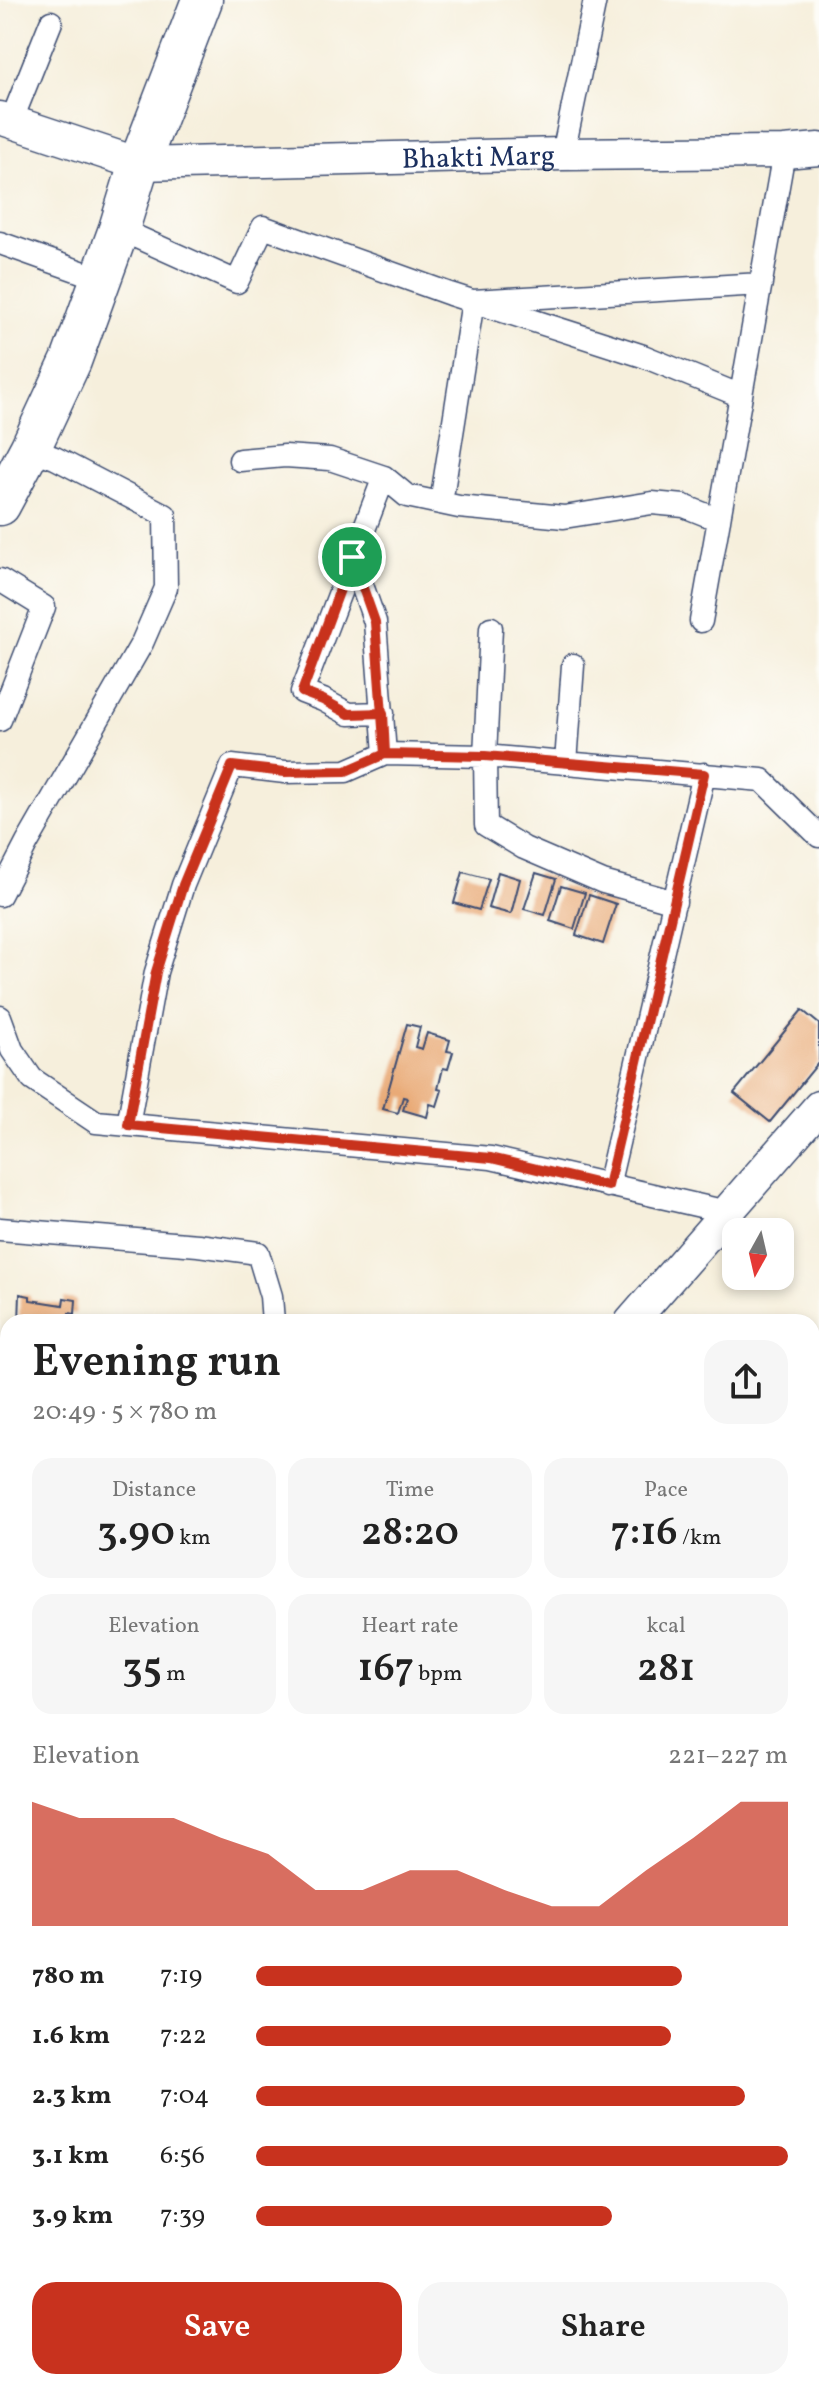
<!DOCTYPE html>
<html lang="en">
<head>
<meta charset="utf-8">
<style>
  :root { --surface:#fff; --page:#f6f6f6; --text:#222; --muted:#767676; --accent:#c8321e }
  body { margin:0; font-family:Vollkorn,serif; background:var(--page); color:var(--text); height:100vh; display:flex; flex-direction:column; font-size:30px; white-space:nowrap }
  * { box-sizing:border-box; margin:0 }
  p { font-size:26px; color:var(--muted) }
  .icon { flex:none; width:44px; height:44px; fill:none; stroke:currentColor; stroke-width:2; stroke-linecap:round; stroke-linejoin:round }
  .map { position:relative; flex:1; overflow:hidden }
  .drawer { position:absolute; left:0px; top:1314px; width:820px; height:1076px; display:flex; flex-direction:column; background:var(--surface); border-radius:24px 24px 0 0; box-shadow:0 4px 12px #0003 }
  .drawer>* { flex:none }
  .needle { width:52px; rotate:188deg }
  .controls { position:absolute; left:722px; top:1218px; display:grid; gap:16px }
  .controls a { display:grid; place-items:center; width:72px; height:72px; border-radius:16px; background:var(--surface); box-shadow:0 4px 12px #0003; font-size:40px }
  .pin { position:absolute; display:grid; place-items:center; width:68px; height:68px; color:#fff; margin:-34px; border:4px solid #fff; border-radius:50%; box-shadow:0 2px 8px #0007 }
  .round { display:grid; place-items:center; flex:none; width:84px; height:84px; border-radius:24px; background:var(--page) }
  .summary { display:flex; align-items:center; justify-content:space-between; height:136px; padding:0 32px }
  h1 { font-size:44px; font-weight:600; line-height:60px }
  .metrics { display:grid; grid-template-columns:repeat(3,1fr); gap:12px; height:136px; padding:8px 32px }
  .metrics div { display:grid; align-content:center; border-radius:20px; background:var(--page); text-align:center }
  .metrics b { font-size:40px; font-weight:600 }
  .metrics small { font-size:22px; font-weight:400 }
  .metrics p { font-size:22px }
  .chart { height:224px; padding:16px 32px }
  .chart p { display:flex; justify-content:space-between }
  .chart svg { width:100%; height:144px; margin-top:8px; fill:var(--accent); opacity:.7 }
  .button { display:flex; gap:16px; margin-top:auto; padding:16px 32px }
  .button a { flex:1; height:92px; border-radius:24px; background:var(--accent); color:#fff; font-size:32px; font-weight:600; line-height:92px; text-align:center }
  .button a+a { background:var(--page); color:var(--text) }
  ul { padding:0 32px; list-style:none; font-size:26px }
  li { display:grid; grid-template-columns:128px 96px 1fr; align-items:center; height:60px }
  li i { height:20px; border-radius:10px; background:var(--accent) }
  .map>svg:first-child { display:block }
  .green { fill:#abcb73; stroke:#637d68; stroke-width:2 }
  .building { fill:#e9aa77 }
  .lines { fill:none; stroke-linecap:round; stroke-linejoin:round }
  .street-casing { stroke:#3c4c71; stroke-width:25 }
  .secondary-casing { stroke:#3c4c71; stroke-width:35 }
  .primary-casing { stroke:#3c4c71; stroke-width:39 }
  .highway-casing { stroke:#3c4c71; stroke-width:43 }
  .street { stroke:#fff; stroke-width:22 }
  .secondary { stroke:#fff; stroke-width:32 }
  .primary { stroke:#fff; stroke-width:36 }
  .highway { stroke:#fff; stroke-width:40 }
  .route-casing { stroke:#fff; stroke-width:16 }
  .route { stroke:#c8321e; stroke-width:10 }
  .labels { text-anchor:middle; stroke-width:7; stroke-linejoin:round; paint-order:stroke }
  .street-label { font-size:28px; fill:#1b2f5e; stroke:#fdfcf7 }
</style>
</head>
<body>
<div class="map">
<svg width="819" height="2390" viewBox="0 0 819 2390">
  <rect width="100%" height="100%" fill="#fdfcf7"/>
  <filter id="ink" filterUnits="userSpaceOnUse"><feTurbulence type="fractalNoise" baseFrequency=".0125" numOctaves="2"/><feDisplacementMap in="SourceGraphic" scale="16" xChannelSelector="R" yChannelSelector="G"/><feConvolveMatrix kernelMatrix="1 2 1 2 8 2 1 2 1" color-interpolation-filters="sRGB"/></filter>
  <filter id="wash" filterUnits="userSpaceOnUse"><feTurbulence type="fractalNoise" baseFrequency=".006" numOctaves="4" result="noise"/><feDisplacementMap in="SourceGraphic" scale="32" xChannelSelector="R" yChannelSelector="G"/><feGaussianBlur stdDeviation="1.8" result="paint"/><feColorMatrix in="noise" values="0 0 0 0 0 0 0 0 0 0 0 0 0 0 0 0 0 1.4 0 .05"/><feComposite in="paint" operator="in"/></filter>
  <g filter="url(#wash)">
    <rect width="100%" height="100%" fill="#f6efdc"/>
    <path class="green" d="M 271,2382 L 560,2382 L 559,2390 L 274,2390 Z"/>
    <g id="blocks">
      <path class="building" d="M 463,872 L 489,879 L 479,910 L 454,903 Z
        M 498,872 L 520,879 L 511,914 L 488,908 Z
        M 536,873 L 556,879 L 545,915 L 524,909 Z
        M 561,886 L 585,893 L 574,929 L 550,921 Z
        M 589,895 L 616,904 L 603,944 L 576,935 Z
        M 802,1010 L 819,1024 L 819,1062 L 770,1122 L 734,1093 Z
        M 407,1024 L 420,1027 L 415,1047 L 422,1049 L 427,1033 L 450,1040 L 447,1051 L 453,1052 L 448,1069 L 443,1068 L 438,1089 L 442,1090 L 437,1106 L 430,1104 L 427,1117 L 403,1110 L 407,1098 L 403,1097 L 398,1113 L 383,1109 Z
        M 20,1294 L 30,1296 L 30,1300 L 63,1305 L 64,1298 L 76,1300 L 75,1314 L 69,1313 L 68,1322 L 19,1322 Z
        M 812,1636 L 815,1636 L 819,1667 L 819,1714 L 812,1715 Z
        M 0,1892 L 8,1892 L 8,1947 L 0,1948 Z
        M 0,2087 L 8,2089 L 8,2142 L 0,2140 Z"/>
    </g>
  </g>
  <g filter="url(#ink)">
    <use href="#blocks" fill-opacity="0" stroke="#3c4c71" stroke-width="2"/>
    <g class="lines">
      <defs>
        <path id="street" d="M 11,122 L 51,22
          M 563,154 L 595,0
          M 119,229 L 237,282 L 263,227 L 450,294 L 643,356 L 741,396
          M 0,243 L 101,279
          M 240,460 L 285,456 L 330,459 L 384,477 L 407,496 L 459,507 L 564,517 L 652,503 L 684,506 L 719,520
          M 441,503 L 473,301 L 761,284
          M 352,557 L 375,622 L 385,754
          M 0,580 L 44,607 L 0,720
          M 701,621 L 784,152
          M 491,628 L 485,756 L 486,825 L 524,848 L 603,882 L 675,902
          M 383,713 L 349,714 L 323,700 L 302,692 L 384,477
          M 566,763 L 573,665
          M 0,895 L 27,843 L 142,643 L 166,588 L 165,515 L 55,458 L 30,449
          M 0,1017 L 12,1050 L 32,1079 L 96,1122 L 491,1158 L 727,1212
          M 128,1125 L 156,972 L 183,885 L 232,766 L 285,772 L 346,771 L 385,754 L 485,756 L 762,780 L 819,836
          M 608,1186 L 704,774
          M 0,1229 L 198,1245 L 258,1253 L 271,1296 L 273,1322
          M 812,1618 L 819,1618
          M 812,1724 L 819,1724
          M 0,1768 L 8,1767
          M 812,1978 L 819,1978
          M 812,2082 L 819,2081
          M 568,2390 L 568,2382"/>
        <g id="secondary">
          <path id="s1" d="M 0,118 L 139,164 L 563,154 L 784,152 L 819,149"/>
          <path d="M 631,1322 L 819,1107"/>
          <path d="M 0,1984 L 8,1983"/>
        </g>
        <path id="primary" d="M 812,1840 L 819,1839"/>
        <path id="highway" d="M 0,505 L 30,449 L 71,361 L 119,229 L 139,164 L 202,0
          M 0,1659 L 8,1671
          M 230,2382 L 233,2390"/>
      </defs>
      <use href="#street" class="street-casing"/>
      <use href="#secondary" class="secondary-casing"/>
      <use href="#primary" class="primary-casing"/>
      <use href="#highway" class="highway-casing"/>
      <use href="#street" class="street"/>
      <use href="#secondary" class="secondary"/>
      <use href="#primary" class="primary"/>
      <use href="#highway" class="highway"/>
    </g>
  </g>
  <g class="lines" filter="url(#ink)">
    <defs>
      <path id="route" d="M 352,557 L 375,622 L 385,754 L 346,771 L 285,772 L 232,766 L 183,885 L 156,972 L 128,1125 L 491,1158 L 608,1186 L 704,774 L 485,756 L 385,754 L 383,713 L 349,714 L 323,700 L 302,692 L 352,557"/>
    </defs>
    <use href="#route" class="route-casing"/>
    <use href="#route" class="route"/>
  </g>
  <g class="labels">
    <g class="street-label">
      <text dy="10" stroke="none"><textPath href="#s1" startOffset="486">Bhakti Marg</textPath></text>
    </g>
  </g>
</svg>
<div class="controls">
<a><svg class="needle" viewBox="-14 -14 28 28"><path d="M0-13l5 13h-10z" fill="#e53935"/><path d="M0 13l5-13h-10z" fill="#767676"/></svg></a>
</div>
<div class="pin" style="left:352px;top:557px;background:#1e9e55"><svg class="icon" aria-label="arrive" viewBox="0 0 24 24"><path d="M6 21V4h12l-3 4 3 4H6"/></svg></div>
<section class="drawer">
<div class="summary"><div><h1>Evening run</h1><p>20:49 · 5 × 780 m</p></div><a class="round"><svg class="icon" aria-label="share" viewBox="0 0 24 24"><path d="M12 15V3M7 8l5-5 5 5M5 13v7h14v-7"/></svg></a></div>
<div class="metrics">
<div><p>Distance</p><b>3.90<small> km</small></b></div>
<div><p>Time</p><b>28:20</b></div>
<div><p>Pace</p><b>7:16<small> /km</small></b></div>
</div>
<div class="metrics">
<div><p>Elevation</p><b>35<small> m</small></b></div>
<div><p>Heart rate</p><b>167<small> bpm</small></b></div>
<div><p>kcal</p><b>281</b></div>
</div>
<div class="chart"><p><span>Elevation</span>221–227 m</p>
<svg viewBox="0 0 160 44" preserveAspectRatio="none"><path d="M0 44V6L10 11L20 11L30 11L40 17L50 22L60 33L70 33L80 27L90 27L100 33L110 38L120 38L130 27L140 17L150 6L160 6V44z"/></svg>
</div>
<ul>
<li><b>780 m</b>7:19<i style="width:80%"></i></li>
<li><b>1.6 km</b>7:22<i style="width:78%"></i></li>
<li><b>2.3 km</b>7:04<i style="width:92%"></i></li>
<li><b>3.1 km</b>6:56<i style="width:100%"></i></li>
<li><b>3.9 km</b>7:39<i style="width:67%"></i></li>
</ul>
<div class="button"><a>Save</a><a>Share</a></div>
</section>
</div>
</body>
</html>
